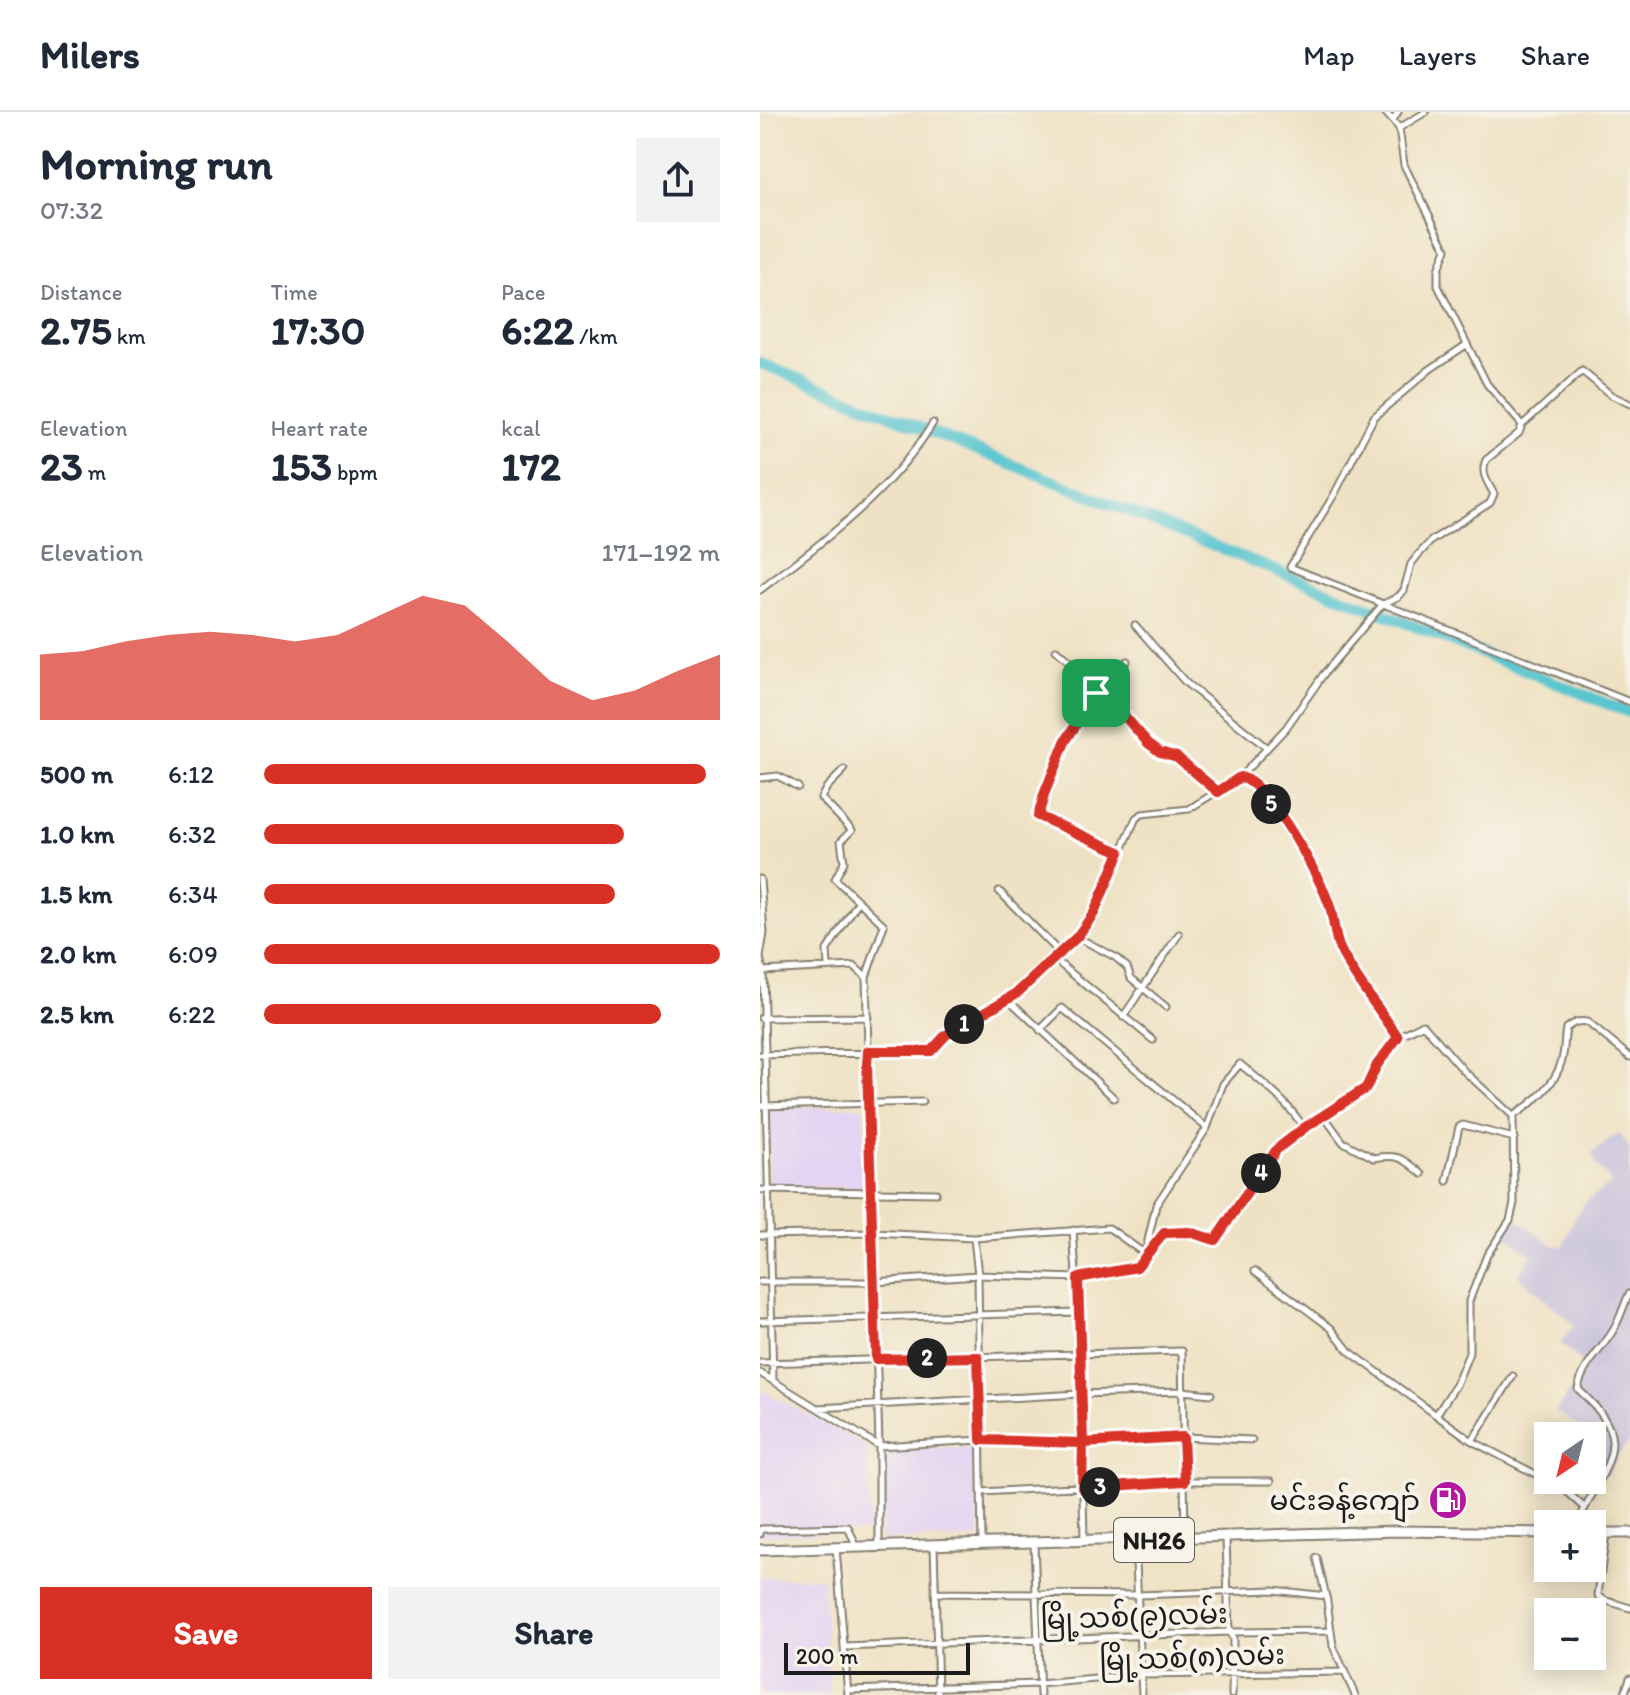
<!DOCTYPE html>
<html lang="en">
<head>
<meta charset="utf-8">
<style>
  :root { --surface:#fff; --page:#f2f2f3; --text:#1f2937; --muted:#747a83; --line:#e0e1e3; --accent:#d93025 }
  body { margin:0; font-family:Itim,"Noto Sans Myanmar",sans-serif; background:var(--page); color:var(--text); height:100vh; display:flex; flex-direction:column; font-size:30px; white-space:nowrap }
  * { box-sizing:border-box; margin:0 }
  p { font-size:26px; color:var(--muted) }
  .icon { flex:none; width:44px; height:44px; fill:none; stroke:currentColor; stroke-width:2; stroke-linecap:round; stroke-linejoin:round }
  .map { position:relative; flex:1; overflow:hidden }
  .panel { display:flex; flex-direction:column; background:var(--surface); width:760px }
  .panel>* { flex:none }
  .needle { width:52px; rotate:215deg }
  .controls { position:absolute; left:774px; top:1310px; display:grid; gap:16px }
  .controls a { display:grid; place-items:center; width:72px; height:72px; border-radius:0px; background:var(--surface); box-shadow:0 4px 20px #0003; font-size:40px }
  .scale { position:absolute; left:24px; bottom:20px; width:186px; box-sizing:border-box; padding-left:8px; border:4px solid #1c1c1c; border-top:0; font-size:22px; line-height:28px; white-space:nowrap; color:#1c1c1c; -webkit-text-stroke:6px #f7f3e8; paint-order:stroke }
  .pin { position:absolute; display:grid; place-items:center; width:68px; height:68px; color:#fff; margin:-34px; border-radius:16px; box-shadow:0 4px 12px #0006 }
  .km { position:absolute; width:40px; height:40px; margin:-20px; border-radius:50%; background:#222; color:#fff; font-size:22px; line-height:40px; text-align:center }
  .round { display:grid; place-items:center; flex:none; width:84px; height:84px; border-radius:0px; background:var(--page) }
  .head { display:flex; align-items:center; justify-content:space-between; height:136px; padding:0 40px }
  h1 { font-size:44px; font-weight:700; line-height:60px }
  .stats { display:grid; grid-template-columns:repeat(3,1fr); gap:12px; height:136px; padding:8px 40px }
  .stats div { display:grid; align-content:center }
  .stats b { font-size:40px; font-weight:700 }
  .stats small { font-size:22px; font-weight:400 }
  .stats p { font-size:22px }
  .chart { height:224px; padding:16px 40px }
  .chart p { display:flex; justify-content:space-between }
  .chart svg { width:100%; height:144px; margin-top:8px; fill:var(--accent); opacity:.7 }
  .action { display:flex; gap:16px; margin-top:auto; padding:16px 40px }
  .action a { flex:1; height:92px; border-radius:0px; background:var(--accent); color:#fff; font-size:32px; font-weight:700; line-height:92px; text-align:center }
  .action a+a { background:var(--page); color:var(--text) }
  ul { padding:0 40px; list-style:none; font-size:26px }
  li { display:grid; grid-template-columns:128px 96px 1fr; align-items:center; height:60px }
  li i { height:20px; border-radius:10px; background:var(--accent) }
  header { display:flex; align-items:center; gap:48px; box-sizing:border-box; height:112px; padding:0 40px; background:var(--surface); border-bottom:2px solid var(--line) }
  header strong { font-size:38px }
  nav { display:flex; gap:44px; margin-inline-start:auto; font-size:28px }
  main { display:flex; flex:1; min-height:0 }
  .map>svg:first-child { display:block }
  .built { fill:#e4d3f2 }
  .industrial { fill:#c6c0da }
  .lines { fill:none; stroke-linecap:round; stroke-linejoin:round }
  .river { stroke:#58c5cf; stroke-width:11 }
  .minor-casing { stroke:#867f70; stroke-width:9 }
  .trunk-casing { stroke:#867f70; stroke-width:13 }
  .minor { stroke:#fff; stroke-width:5 }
  .trunk { stroke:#fff; stroke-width:9 }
  .route-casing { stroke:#fff; stroke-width:16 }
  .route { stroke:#d93025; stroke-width:10 }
  .labels { text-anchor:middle; stroke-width:8; stroke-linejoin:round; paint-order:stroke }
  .shield { fill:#f7f3e8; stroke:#5e5c59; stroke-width:2 }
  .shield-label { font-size:26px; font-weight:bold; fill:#1c1c1c }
  .poi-label { font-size:28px; fill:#1c1c1c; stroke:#f7f3e8; text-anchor:end }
  .street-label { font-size:28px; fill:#1c1c1c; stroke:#f7f3e8 }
</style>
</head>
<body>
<header>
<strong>Milers</strong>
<nav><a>Map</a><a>Layers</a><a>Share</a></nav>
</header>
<main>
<section class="panel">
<div class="head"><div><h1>Morning run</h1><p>07:32</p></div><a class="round"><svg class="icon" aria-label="share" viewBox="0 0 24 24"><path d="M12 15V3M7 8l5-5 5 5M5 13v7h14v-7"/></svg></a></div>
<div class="stats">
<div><p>Distance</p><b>2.75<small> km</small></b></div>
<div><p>Time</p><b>17:30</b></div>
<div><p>Pace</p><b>6:22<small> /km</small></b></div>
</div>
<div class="stats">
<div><p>Elevation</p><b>23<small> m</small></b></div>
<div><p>Heart rate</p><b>153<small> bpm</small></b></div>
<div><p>kcal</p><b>172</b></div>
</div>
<div class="chart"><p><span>Elevation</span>171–192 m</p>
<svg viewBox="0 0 160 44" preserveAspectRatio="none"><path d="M0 44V24L10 23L20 20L30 18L40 17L50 18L60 20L70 18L80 12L90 6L100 9L110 20L120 32L130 38L140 35L150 29L160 24V44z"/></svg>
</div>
<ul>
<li><b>500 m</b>6:12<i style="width:97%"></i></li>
<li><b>1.0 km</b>6:32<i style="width:79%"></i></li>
<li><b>1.5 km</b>6:34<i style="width:77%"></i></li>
<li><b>2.0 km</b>6:09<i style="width:100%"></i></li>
<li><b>2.5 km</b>6:22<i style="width:87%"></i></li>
</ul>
<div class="action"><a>Save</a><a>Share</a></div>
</section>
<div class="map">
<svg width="870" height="1583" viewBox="0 0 870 1583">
  <rect width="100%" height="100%" fill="#f7f3e8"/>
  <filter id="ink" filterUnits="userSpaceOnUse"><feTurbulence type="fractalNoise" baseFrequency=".0125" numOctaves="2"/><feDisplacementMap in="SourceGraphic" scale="16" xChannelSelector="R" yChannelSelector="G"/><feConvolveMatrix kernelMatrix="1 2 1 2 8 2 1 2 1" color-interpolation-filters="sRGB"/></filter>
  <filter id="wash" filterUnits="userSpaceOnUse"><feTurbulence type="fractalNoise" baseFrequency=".006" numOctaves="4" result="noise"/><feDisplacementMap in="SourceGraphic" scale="32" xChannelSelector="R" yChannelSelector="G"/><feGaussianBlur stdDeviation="1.8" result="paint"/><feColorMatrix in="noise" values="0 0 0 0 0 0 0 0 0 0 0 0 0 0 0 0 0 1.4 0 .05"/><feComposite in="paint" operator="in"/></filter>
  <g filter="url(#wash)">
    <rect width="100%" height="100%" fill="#efe2c4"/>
    <path class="built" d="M 9,995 L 103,995 L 109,1075 L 10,1075 Z
      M 0,1277 L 107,1334 L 110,1419 L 0,1423 Z
      M 121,1335 L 216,1336 L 219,1427 L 122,1428 Z
      M 0,1466 L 63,1466 L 70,1583 L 0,1583 Z"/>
    <path class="industrial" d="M 859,1021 L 870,1037 L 870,1330 L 857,1343 L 848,1362 L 843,1362 L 846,1350 L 832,1340 L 832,1324 L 796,1299 L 827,1255 L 800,1231 L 814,1213 L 757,1163 L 773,1143 L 744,1123 L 754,1105 L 793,1133 L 804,1134 L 815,1105 L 826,1089 L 852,1071 L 837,1054 L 832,1041 Z"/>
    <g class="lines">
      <path class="river" d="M 0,251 L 870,601"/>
    </g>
  </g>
  <g filter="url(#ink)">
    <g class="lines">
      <defs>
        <path id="minor" d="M 625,0 L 639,16
          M 633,8 L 638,0
          M 706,233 L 669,258 L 614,305 L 574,383 L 530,455 L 870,590
          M 762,313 L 822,259 L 851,283 L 870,292
          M 0,478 C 63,430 131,380 173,311
          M 375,513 L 426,571 L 507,636
          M 296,538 L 340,576
          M 336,581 L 361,600 L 388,631 L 400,640 L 417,645 L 458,680
          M 84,658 L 67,675 L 61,686 L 92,718 L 81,729 L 84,750 L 75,767 L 124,813 L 106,865 L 119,1334 L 119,1433
          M 480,665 C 510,671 561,766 570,795 C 575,813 576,831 586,848 C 601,874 621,899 638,925
          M 0,666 L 18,664 L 38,675
          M 360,740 L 278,704 C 294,647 322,588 367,549
          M 0,767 L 4,821 L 0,845 L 3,859 L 13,1268
          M 239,779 L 300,841
          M 317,825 L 355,845 L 367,855 L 371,866 L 406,895
          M 294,847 L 393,928
          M 68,855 L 67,838 L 98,790
          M 3,859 L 94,854 L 106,865
          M 248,887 L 354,986
          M 363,905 L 419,822
          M 1,906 L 108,905
          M 0,943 L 171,939 L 186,923 L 257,881 L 317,825 L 334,801 L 376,706 L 382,702 L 429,697 L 480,665 L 526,616 L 563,563 L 622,493 L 639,484 L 644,478 L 651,452 L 659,442 L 672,428 L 730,391 L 734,382 C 728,371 720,361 726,348 L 759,321 L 762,313 L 727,272 L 678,174 L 678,158 L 686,137 L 644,53 L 639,16 L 666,0
          M 0,994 L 162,990
          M 564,1004 L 583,1030 L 614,1046 C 638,1042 643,1045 662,1062
          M 753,1004 C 774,990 795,974 802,948 C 805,937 804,926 806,916 C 813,911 818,908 827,910 L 870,945
          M 447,1016 L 463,972 L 480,952 C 504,972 527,989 544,1016
          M 687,1069 L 699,1015 L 703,1013 L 754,1026
          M 0,1078 L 176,1081
          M 313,1118 L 319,1205 L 324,1428
          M 0,1123 L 114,1121 L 214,1126 L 349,1116 L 385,1142 L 396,1093 L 447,1016 L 302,896 L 280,918
          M 214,1126 L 218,1163 L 222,1432
          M 0,1170 L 114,1170 L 218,1163 L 318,1166 L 377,1155 L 404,1121 L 429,1120 L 455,1128 L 517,1037 L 544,1016 L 606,976 L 617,953 L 638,925 L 663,912 L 704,959 L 753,1004 L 754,1091 L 750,1108 L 727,1143 L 709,1189 L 709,1241 L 696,1273 L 676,1303 L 589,1239 L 571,1216 L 495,1159
          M 0,1209 L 319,1200
          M 0,1251 L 422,1239 L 425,1426
          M 0,1261 L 119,1334 L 221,1328 L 323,1331 L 423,1325 L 492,1328
          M 57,1296 L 320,1282 L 422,1279 L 451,1282
          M 676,1303 L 712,1329 L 804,1377 L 825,1396 L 817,1412
          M 712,1329 L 753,1264
          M 221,1380 L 425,1369 L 511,1369
          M 825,1396 C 854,1341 870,1325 818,1277 C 822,1253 843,1237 854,1217 C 860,1206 864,1193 869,1182
          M 846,1421 L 838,1483 L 844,1488 L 870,1496
          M 0,1422 L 1,1417 L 88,1415 L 96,1434
          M 466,1426 L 469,1520 L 473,1526 L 472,1583
          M 375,1428 L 382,1583
          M 274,1431 L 280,1583
          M 174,1432 L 178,1583
          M 76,1436 L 88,1583
          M 557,1446 L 567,1489 L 573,1534 L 595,1583
          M 175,1481 L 379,1483 L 513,1478 L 566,1484
          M 84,1535 L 469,1520 L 571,1519
          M 88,1578 L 279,1572 L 381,1563 L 585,1560
          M 864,1583 L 870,1566"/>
        <path id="trunk" d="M 832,1421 L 870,1421
          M 0,1438 L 638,1419 L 788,1421"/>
      </defs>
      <use href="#minor" class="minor-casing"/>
      <use href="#trunk" class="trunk-casing"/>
      <use href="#minor" class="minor"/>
      <use href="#trunk" class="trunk"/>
    </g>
  </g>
  <g class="lines" filter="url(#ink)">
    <defs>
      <path id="route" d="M 336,581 L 305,630 L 285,680 L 278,704 L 360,740 L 334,801 L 317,825 L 257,881 L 186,923 L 171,939 L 108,939 L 107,952 L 116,1247 L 218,1245 L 221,1328 L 323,1331 L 423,1325 L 425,1369 L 322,1376 L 323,1331 L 318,1166 L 377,1155 L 404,1121 L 429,1120 L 455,1128 L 517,1037 L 544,1016 L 606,976 L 617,953 L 638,925 C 619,896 595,868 580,837 C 574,824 574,808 570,795 C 561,766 509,671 480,665 L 458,680 L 417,645 L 400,640 L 388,631 L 361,600 L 336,581"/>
    </defs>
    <use href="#route" class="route-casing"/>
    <use href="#route" class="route"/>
  </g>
  <defs>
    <symbol id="fuel-disc" viewBox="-11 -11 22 22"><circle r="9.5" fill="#b5179e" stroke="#f7f3e8"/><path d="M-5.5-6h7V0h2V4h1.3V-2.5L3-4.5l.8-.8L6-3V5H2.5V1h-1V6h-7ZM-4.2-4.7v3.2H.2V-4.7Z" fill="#fff"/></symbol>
  </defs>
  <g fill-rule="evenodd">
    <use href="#fuel-disc" x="666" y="1366" width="44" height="44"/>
  </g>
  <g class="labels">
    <rect class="shield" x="354" y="1406" width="80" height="44" rx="6"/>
    <g class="shield-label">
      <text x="394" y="1437">NH26</text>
    </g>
    <g class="poi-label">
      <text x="660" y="1398">မင်းခန့်ကျော်</text>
    </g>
    <g class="street-label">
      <text transform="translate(374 1504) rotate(-2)" y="10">မြို့သစ်(၉)လမ်း</text>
      <text transform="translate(432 1545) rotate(-2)" y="10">မြို့သစ်(၈)လမ်း</text>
    </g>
  </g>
</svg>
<div class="controls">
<a><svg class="needle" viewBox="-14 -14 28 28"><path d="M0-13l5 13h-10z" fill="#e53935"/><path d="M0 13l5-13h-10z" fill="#747a83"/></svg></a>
<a>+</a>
<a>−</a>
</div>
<div class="scale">200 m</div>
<div class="pin" style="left:336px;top:581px;background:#1e9e55"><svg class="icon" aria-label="arrive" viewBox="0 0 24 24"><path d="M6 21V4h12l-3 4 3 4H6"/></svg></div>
<b class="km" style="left:204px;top:912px">1</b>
<b class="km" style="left:167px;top:1246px">2</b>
<b class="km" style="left:340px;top:1375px">3</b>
<b class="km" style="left:501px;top:1061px">4</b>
<b class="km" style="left:511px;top:692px">5</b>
</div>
</main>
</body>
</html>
